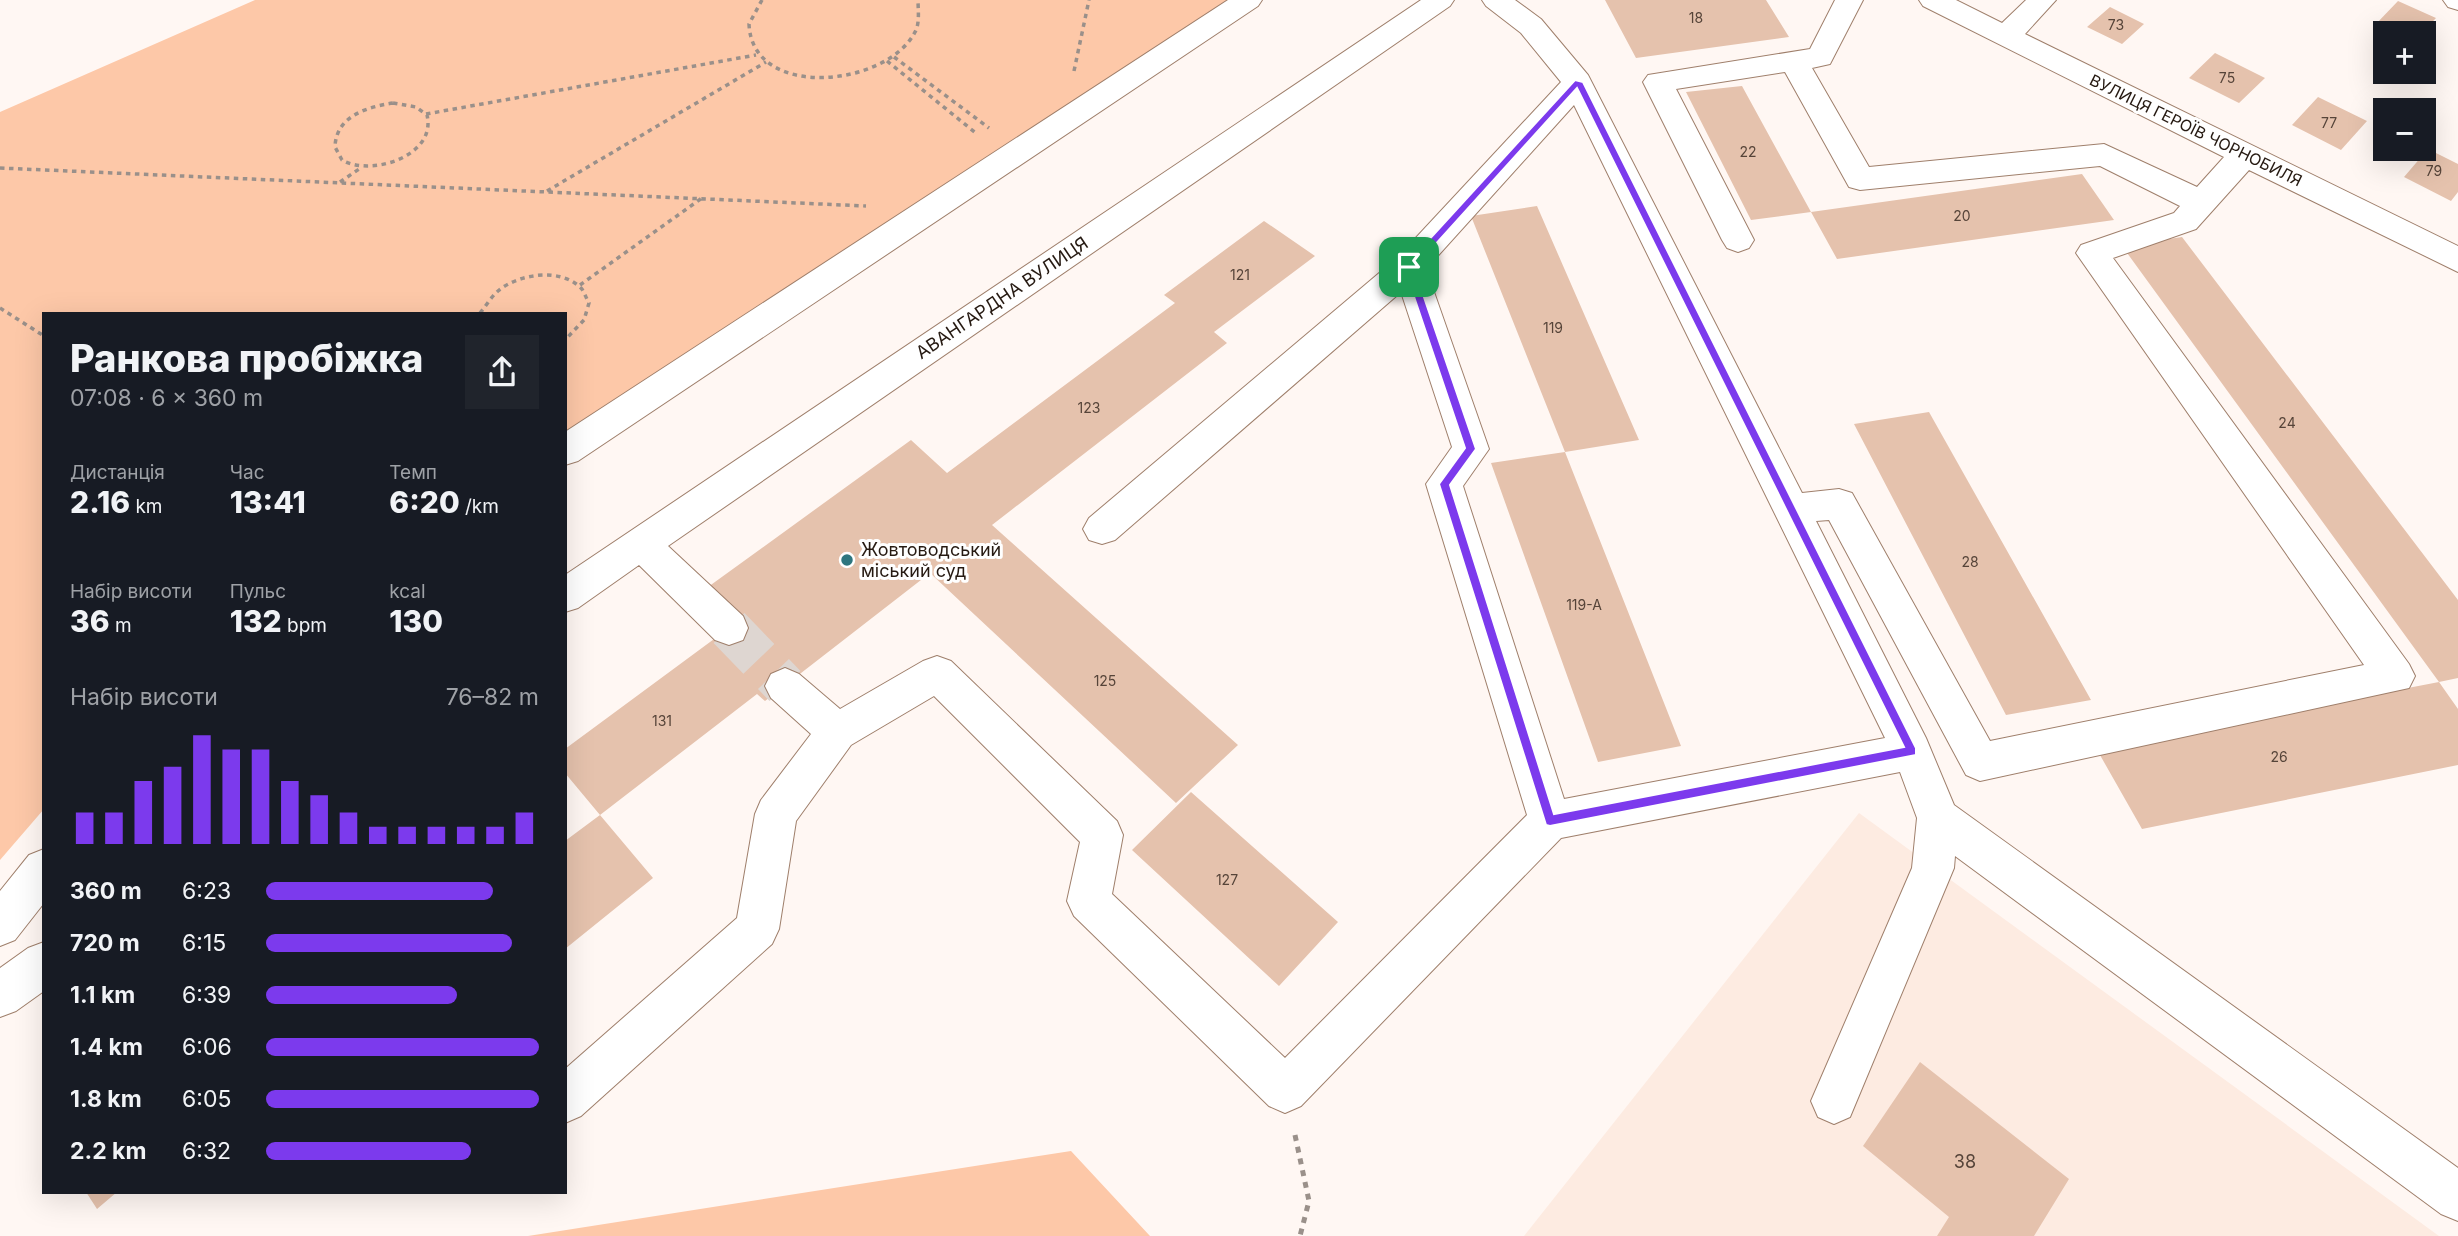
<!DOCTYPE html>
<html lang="uk">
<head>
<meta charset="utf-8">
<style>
  :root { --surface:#171b24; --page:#20242c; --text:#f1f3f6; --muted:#9ea1a6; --accent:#7c3aed }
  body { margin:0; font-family:Inter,sans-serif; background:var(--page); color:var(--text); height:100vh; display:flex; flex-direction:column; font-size:26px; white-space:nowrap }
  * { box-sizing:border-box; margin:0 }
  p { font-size:23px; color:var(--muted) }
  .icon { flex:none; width:38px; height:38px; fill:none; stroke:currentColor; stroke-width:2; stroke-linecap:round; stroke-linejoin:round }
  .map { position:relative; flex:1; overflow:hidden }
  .side { position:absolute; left:42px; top:312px; width:525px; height:882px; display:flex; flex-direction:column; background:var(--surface); border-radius:0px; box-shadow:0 7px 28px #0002 }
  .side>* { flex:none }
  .buttons { position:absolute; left:2373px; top:21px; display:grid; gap:14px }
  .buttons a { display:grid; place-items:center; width:63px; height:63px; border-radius:0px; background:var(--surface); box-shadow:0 7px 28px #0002; font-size:35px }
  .pin { position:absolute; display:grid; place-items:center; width:60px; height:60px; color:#fff; margin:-30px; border-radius:14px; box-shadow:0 4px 10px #0006 }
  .round { display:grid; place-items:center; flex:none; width:74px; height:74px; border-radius:0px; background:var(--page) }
  .summary { display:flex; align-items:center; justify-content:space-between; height:119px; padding:0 28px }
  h1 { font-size:38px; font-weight:800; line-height:52px }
  .metrics { display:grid; grid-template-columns:repeat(3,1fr); gap:10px; height:119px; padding:7px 28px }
  .metrics div { display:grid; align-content:center }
  .metrics b { font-size:30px; font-weight:800 }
  .metrics small { font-size:19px; font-weight:400 }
  .metrics p { font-size:19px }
  .chart { height:196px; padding:14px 28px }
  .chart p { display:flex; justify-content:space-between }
  .chart svg { width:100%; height:126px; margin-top:7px; stroke:var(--accent); stroke-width:6 }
  ul { padding:0 28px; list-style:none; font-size:23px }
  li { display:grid; grid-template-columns:112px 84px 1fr; align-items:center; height:52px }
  li i { height:18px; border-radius:9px; background:var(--accent) }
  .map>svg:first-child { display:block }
  .built { fill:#fdebe1 }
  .green { fill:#fdc8a8 }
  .building { fill:#e5c2ad }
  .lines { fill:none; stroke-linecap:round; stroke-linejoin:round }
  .minor-tunnel { stroke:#ded6d1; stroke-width:43; stroke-dasharray:43 21; stroke-linecap:butt }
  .minor-casing { stroke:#9f7f6b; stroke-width:2 }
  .path-far1 { stroke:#9a908a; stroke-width:3.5; stroke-dasharray:4.5 4.5; stroke-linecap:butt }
  .path { stroke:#9a908a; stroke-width:5; stroke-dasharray:6 6; stroke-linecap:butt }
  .minor { fill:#fff; fill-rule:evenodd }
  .route { fill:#7c3aed; stroke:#fff; stroke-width:2; fill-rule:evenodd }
  .poi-dot { fill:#2e767f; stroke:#fff; stroke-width:2.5 }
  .labels { text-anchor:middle; stroke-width:6; stroke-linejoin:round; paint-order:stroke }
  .number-label { font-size:14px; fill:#564439 }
  .far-street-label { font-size:16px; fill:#261a12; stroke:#fff }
  .street-label { font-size:18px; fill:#261a12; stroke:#fff }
  .poi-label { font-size:18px; fill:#261a12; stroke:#fff; text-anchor:start }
  .near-number-label { font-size:18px; fill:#564439 }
</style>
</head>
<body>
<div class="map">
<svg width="2458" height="1236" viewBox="0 0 2458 1236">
  <rect width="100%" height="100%" fill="#fff7f3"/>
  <path class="built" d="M 1859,813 L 2439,1236 L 1524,1236 Z"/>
  <path class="green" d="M 255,0 L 1241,0 L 565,434 L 565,313 L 44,313 L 44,809 L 0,860 L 0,112 Z
    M 1071,1151 L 1150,1236 L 528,1236 Z"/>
  <path class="building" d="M 1605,0 L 1766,0 L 1789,37 L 1636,58 Z
    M 2398,1 L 2436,18 L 2422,33 L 2392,33 L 2375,25 Z
    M 2110,7 L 2144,24 L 2122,44 L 2087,27 Z
    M 2215,53 L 2265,78 L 2239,103 L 2189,78 Z
    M 1742,86 L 1811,212 L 1751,220 L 1686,92 Z
    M 2318,97 L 2367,121 L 2341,150 L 2292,125 Z
    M 2428,149 L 2458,164 L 2458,192 L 2451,201 L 2404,177 Z
    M 2082,174 L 2114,220 L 1837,259 L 1811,212 Z
    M 1537,206 L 1639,440 L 1565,452 L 1681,746 L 1598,762 L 1491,463 L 1565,452 L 1471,216 Z
    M 1264,221 L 1315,256 L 1214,332 L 1227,343 L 992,525 L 1238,745 L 1176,803 L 930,573 L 765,701 L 757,694 L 600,815 L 565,773 L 565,749 L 729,628 L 708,587 L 911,440 L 947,473 L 1175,303 L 1164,295 Z
    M 2182,237 L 2458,600 L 2458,678 L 2439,682 L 2458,709 L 2458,765 L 2142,829 L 2096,748 L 2439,682 L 2122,246 Z
    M 1929,412 L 2091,700 L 2006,715 L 1854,424 Z
    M 1191,792 L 1338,922 L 1279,986 L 1132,850 Z
    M 600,815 L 653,878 L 565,949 L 565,841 Z
    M 1920,1062 L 2069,1179 L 2034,1236 L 1937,1236 L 1949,1217 L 1863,1146 Z
    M 86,1192 L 117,1192 L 97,1209 Z"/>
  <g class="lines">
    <path class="minor-tunnel" d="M 729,628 L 785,686"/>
    <defs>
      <path id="minor" d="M 1228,0 L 1262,0 L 1258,6 L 578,461 L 565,465 L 565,432 Z
        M 1421,0 L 1454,0 L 1450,6 L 668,546 L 743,616 L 748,628 L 743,640 L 729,645 L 715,640 L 639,565 L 578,608 L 565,612 L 565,575 Z
        M 1482,0 L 1515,0 L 1541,19 L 1588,75 L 1802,493 L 1839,489 L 1852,493 L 1990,741 L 2364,665 L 2076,253 L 2081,245 L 2174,213 L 2180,206 L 2100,166 L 1860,190 L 1849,187 L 1785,72 L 1676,89 L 1754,240 L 1749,248 L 1738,252 L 1727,248 L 1722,240 L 1643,82 L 1648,75 L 1810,49 L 1835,0 L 1863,0 L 1830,64 L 1812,68 L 1869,167 L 2104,144 L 2197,187 L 2224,157 L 1923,6 L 1919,0 L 1956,0 L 2002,23 L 2026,0 L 2056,0 L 2025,34 L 2458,246 L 2458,272 L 2249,170 L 2196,229 L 2113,258 L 2409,664 L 2415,676 L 2409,688 L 1980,781 L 1966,775 L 1829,520 L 1816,521 L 1926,738 L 1954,805 L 2458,1168 L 2458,1221 L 2441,1214 L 1955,856 L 1954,868 L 1850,1117 L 1834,1124 L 1818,1117 L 1811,1101 L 1912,868 L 1917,818 L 1900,772 L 1561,838 L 1301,1106 L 1285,1113 L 1269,1106 L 1074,916 L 1067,901 L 1080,842 L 934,696 L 851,745 L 796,821 L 779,929 L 772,944 L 581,1116 L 565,1123 L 565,1069 L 737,918 L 755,814 L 761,800 L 811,734 L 771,698 L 765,686 L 771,674 L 785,668 L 799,674 L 840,709 L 923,661 L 937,656 L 951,661 L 1117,821 L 1123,835 L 1112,894 L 1285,1058 L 1527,815 L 1426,484 L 1452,447 L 1401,292 L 1115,540 L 1102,544 L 1089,540 L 1083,529 L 1089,518 L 1397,258 L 1561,82 L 1521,33 L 1486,6 ZM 1574,105 L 1885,738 L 1564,799 L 1463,486 L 1489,449 L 1426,269 Z
        M 2443,0 L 2458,0 L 2458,10 L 2448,7 Z
        M 44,849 L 44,903 L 15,940 L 0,946 L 0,891 L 29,855 Z
        M 44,942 L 44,991 L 16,1011 L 0,1017 L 0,968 L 28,948 Z"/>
    </defs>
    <use href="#minor" class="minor-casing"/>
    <path class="path-far1" d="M 762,0 L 749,24 C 752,101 887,87 915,32 C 920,24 918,9 918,0
      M 894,57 L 989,128
      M 887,61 L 977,134
      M 1074,71 L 1089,0
      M 393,103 L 416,107 L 427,115 C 437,156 371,177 342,160 L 335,147 C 336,116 367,107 393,103 Z
      M 426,114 L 756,55
      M 0,168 L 866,206
      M 340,182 L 362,167
      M 547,191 L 766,62
      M 580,285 L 702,198
      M 0,308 L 44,336
      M 480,313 C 486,306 491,297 498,291 C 518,274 560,267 581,288 C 584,291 586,298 589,303 L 584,320 L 565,340"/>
    <path class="path" d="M 1295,1135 L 1309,1201 L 1300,1236"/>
    <use href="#minor" class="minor"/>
  </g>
  <path class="route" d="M 1575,80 L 1583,82 L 1916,748 L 1916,755 L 1550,826 L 1546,825 L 1439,484 L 1465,448 L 1404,267 ZM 1577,88 L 1904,747 L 1554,814 L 1450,485 L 1476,449 L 1414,268 Z"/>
  <circle class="poi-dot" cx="847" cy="560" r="7"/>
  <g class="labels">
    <g class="number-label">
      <text x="1696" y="23">18</text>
      <text x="2116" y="30">73</text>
      <text x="2227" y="83">75</text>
      <text x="2329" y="128">77</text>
      <text x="1748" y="157">22</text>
      <text x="2434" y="176">79</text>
      <text x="1962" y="221">20</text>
      <text x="1240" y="280">121</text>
      <text x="1553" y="333">119</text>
      <text x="1089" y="413">123</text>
      <text x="2287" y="428">24</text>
      <text x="1970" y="567">28</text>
      <text x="1584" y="610">119-А</text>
      <text x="1105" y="686">125</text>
      <text x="662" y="726">131</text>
      <text x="2279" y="762">26</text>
      <text x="1227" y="885">127</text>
    </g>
    <g class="far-street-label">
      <text transform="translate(2196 130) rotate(26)" y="6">ВУЛИЦЯ ГЕРОЇВ ЧОРНОБИЛЯ</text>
    </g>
    <g class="street-label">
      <text transform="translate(1002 298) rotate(-34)" y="6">АВАНГАРДНА ВУЛИЦЯ</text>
    </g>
    <g class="poi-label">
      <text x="861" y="556">Жовтоводський<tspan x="861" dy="21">міський суд</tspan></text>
    </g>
    <g class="near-number-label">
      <text x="1965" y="1168">38</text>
    </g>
  </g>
</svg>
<div class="buttons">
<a>+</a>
<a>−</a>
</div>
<div class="pin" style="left:1409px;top:267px;background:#1e9e55"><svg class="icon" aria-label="arrive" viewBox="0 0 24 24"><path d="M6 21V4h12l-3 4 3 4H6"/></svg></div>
<section class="side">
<div class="summary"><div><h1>Ранкова пробіжка</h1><p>07:08 · 6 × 360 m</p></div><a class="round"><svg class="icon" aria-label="share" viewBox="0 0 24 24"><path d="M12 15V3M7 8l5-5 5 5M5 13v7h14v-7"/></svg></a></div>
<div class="metrics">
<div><p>Дистанція</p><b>2.16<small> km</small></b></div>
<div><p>Час</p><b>13:41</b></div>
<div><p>Темп</p><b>6:20<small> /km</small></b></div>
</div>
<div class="metrics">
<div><p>Набір висоти</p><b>36<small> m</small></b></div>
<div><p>Пульс</p><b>132<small> bpm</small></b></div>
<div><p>kcal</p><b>130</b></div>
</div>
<div class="chart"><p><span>Набір висоти</span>76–82 m</p>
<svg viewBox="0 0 160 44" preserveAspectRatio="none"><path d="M5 44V33M15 44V33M25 44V22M35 44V17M45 44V6M55 44V11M65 44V11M75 44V22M85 44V27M95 44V33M105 44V38M115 44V38M125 44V38M135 44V38M145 44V38M155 44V33"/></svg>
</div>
<ul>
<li><b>360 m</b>6:23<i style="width:83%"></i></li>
<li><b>720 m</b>6:15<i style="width:90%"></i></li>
<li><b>1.1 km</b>6:39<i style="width:70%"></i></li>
<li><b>1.4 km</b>6:06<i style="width:100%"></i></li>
<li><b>1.8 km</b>6:05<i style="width:100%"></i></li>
<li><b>2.2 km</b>6:32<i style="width:75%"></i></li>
</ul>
</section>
</div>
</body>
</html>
